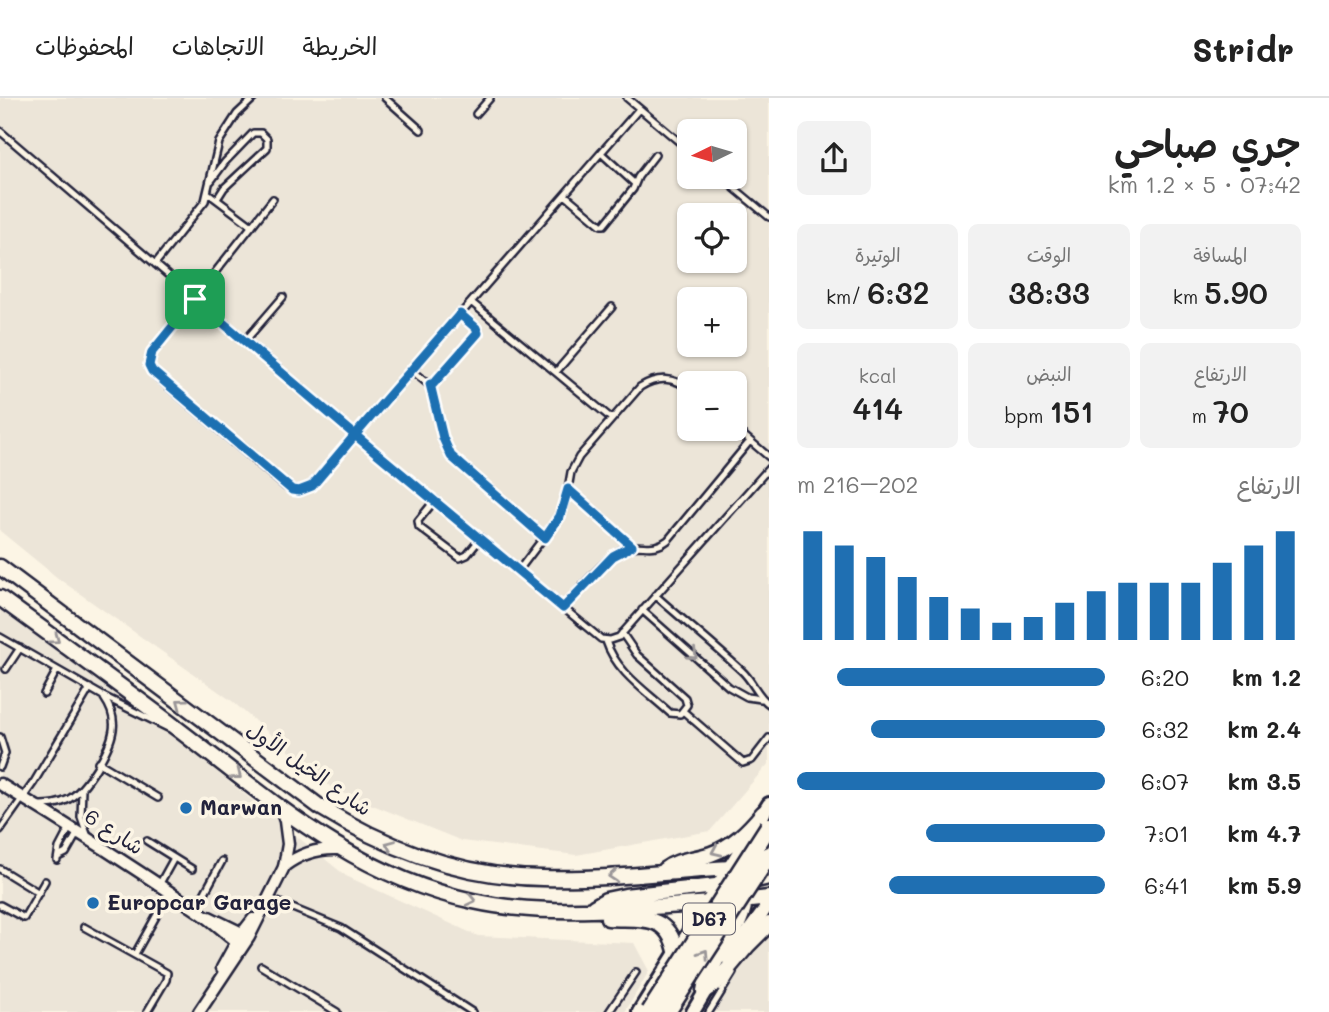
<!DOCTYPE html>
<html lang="ar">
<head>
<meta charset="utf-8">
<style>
  :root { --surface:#fff; --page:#f2f2f2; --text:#222; --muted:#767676; --line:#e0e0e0; --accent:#1f6fb2 }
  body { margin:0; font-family:Mali,"Playpen Sans Arabic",sans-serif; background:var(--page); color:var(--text); direction:rtl; height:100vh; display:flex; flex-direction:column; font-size:26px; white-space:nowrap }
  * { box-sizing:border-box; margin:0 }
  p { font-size:23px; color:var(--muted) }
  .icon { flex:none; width:38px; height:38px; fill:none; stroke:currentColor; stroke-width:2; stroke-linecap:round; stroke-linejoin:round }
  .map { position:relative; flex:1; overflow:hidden; direction:ltr }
  .sheet { display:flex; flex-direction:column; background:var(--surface); width:560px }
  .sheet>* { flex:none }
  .needle { width:46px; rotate:265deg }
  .controls { position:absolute; left:677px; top:21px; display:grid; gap:14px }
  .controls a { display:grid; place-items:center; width:70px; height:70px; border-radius:10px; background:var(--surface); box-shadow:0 2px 5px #0004; font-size:35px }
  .pin { position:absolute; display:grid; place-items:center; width:60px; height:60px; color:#fff; margin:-30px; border-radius:14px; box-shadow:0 4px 10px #0006 }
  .round { display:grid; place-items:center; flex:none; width:74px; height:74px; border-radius:10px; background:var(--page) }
  .summary { display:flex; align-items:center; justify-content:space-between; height:119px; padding:0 28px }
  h1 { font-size:38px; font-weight:600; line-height:52px }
  .stats { display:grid; grid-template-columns:repeat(3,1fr); gap:10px; height:119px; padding:7px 28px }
  .stats div { display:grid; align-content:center; border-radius:10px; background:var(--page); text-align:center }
  .stats b { font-size:30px; font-weight:600 }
  .stats small { font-size:19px; font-weight:400 }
  .stats p { font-size:19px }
  .chart { height:196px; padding:14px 28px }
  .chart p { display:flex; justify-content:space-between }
  .chart svg { width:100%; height:126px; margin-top:7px; stroke:var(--accent); stroke-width:6 }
  ul { padding:0 28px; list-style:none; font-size:23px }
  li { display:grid; grid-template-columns:112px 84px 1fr; align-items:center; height:52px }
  li i { height:18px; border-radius:9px; background:var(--accent) }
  header { display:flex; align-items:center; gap:42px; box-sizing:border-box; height:98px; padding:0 35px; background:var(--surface); border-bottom:2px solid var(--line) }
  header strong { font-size:33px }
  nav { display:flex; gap:38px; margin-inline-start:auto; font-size:24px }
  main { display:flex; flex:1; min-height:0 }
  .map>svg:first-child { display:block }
  .built { fill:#ece5d8; fill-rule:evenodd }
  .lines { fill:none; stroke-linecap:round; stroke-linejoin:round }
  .service-casing { stroke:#22223b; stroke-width:10 }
  .minor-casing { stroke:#22223b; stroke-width:15 }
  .tertiary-casing { stroke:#22223b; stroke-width:18 }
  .secondary-casing { stroke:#22223b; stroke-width:19 }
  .service { stroke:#fcf5e5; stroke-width:5 }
  .minor { stroke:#fcf5e5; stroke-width:10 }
  .tertiary { stroke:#fcf5e5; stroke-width:12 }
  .secondary { stroke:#fcf5e5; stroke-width:14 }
  .primary-bridge-casing { stroke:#22223b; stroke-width:21; stroke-linecap:butt }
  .primary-bridge { stroke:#fcf5e5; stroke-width:16 }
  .oneway { stroke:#9a9698 }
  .route-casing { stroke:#fff; stroke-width:14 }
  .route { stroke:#1f6fb2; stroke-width:9 }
  .poi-dot { fill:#1f6fb2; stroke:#fcf5e5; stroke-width:2.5 }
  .labels { text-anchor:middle; stroke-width:7; stroke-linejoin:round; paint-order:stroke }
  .shield { fill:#fcf5e5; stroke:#63616e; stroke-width:2 }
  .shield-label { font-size:19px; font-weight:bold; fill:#22223b }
  .street-label { font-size:21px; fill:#22223b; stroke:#fcf5e5 }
  .poi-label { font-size:21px; font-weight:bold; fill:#22223b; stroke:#fcf5e5; text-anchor:start }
</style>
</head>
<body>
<header>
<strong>Stridr</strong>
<nav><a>الخريطة</a><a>الاتجاهات</a><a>المحفوظات</a></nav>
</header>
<main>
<section class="sheet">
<div class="summary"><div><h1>جري صباحي</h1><p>07:42 · 5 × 1.2 km</p></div><a class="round"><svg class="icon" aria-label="share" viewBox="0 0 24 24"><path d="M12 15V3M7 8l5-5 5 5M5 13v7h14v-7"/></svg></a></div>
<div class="stats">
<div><p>المسافة</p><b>5.90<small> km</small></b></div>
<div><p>الوقت</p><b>38:33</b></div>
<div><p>الوتيرة</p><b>6:32<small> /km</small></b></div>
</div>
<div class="stats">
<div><p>الارتفاع</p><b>70<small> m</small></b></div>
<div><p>النبض</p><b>151<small> bpm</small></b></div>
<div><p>kcal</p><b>414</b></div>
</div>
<div class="chart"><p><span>الارتفاع</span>202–216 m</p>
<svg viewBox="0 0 160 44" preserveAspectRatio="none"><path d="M5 44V6M15 44V11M25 44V15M35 44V22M45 44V29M55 44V33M65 44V38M75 44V36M85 44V31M95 44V27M105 44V24M115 44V24M125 44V24M135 44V17M145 44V11M155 44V6"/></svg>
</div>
<ul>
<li><b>1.2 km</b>6:20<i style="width:87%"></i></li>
<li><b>2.4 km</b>6:32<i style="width:76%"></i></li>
<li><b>3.5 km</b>6:07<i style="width:100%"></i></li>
<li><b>4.7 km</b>7:01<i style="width:58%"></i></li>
<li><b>5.9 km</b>6:41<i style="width:70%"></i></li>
</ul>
</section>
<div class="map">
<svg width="769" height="914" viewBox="0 0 769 914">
  <rect width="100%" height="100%" fill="#fcf5e5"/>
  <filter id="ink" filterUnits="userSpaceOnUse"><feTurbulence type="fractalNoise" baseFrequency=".0143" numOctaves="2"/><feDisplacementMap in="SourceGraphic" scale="14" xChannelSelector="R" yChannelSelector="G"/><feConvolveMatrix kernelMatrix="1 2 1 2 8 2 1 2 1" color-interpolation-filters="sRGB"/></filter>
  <g filter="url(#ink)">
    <path class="built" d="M 0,0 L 769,0 L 769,665 L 710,733 L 576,757 L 462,743 L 333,691 L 232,603 L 59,481 L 0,433 ZM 690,33 L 735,33 L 735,79 L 690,79 ZM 690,117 L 735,117 L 735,163 L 690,163 ZM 690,201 L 735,201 L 735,247 L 690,247 ZM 690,285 L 735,285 L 735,331 L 690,331 Z
      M 0,510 L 130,604 L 346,778 L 478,838 L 634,845 L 649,873 L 625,914 L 0,914 Z
      M 769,759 L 769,914 L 674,914 Z"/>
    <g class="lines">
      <defs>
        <path id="service" d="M 385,0 L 421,32
          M 627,0 L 690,53
          M 476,16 L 490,0
          M 0,33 L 355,337 L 601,541 L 610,542 L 619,539 L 769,370
          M 601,55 L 635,86
          M 721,79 L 769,119
          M 211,83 L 225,64 L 253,35 L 261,35 L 267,41 L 267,50 L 224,90 L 217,101
          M 208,95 L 252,128
          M 565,97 L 601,127 L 604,127 L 633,91 L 638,79 L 655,57
          M 273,101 L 152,254 L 149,267 L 156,278 L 286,389 L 299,393 L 311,388 L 639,11
          M 155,166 L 205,103 L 219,44 L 237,16 L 254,0
          M 471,204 L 612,321
          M 245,243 L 283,199
          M 411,272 L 428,286 L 433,286 L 476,237 L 476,230 L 460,216
          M 556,274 L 612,209
          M 430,286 L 443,340 L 451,358 L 545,440
          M 735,330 L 769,359
          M 568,391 L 632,448
          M 435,402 L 418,423 L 419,429 L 460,460 L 467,457 L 481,440
          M 519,472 L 560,418 L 568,391 L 571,374 L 579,359 L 640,289 C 658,278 673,279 690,291
          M 655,497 C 684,523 714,547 742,573 C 753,583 757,598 769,606
          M 563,510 C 577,495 609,455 626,450 C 642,444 651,455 668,442 L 750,343
          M 642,512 L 729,589 L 747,599 L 761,601
          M 0,539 L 103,598 L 168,630
          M 606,543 C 616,574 646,593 670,615 L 680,616 L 687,607 L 685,600 L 637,557 L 622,535
          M 6,571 L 20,550
          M 44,596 L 57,572
          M 683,613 L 743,665 L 752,662 L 769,640
          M 0,639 L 5,655 L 0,669
          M 98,664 L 158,700
          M 82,691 L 81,719 L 88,739
          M 36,707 C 48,707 58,707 69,701 C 86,691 110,652 113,632 C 115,620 111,610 104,600
          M 0,732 L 34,684 L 90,590
          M 147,743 L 192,771
          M 58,759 L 66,755 L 78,734
          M 57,762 L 59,750 L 70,729
          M 0,771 L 39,795
          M 159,787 L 174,760
          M 268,800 L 341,830 L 472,914
          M 0,807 L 24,820 L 45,783
          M 196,811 L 222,763
          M 84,829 L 167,875 L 166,882 L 147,914
          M 135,856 L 169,795
          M 261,868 L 337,914
          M 609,914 L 636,874
          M 709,914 L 733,875"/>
        <path id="minor" d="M 0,686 C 68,727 135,770 201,815 C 216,825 228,838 243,848
          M 284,768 C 301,755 318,750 339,751
          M 209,819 L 246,837
          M 222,870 L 239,839 L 253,821
          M 199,914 L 249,839 L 284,769 L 288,746 L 285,723 L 281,712"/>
        <path id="tertiary" d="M 728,861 L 769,806
          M 639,914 L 769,706
          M 693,914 L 709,887"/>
        <path id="secondary" d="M 0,469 L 320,709 C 388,751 461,779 542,780 C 611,782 681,772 750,769
          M 0,500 C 60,544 120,587 179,632 C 272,703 355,778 473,803 C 527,815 583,813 637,810 C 681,807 725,805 769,800
          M 664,772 C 678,761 694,762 711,756 C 733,748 748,733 763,715
          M 594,809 L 606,802 L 625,798 L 743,785 L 769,779
          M 608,820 C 639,822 667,814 676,853
          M 704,893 C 709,858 747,832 745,795
          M 704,893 L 716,885 L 748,847 L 769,826"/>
      </defs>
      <use href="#service" class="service-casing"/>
      <use href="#minor" class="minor-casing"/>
      <use href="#tertiary" class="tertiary-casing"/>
      <use href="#secondary" class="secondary-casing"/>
      <use href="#service" class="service"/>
      <use href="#minor" class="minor"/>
      <use href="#tertiary" class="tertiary"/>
      <use href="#secondary" class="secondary"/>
      <defs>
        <path id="primary-bridge" d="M 650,914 L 769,728
          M 667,914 L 769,757"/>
      </defs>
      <use href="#primary-bridge" class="primary-bridge-casing"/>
      <use href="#primary-bridge" class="primary-bridge"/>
    </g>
    <defs><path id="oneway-chevron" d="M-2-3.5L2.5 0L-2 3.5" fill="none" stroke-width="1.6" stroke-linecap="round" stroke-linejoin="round" transform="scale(1.75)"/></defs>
    <g class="oneway">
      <use href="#oneway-chevron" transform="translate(55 541) rotate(36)"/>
      <use href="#oneway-chevron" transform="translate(693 557) rotate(42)"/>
      <use href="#oneway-chevron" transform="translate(181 605) rotate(-143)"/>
      <use href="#oneway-chevron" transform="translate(237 677) rotate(38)"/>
      <use href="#oneway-chevron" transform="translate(390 747) rotate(-157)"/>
      <use href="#oneway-chevron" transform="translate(716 753) rotate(156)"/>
      <use href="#oneway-chevron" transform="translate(613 778) rotate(176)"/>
      <use href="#oneway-chevron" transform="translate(471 802) rotate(13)"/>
      <use href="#oneway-chevron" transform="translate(704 856) rotate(-57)"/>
    </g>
  </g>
  <g class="lines" filter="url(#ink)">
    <defs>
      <path id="route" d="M 195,201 L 152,254 L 149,267 L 152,273 L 292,392 L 299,393 L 312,388 L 355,337 L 563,510 L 613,458 L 632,448 L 568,391 L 560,418 L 545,440 L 451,358 L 443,340 L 430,286 L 433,286 L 478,235 L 476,230 L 460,216 L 355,337 L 195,201"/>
    </defs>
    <use href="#route" class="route-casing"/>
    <use href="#route" class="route"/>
  </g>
  <g class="poi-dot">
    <circle cx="186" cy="710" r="7"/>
    <circle cx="93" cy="805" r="7"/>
  </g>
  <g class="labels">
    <rect class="shield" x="683" y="805.5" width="52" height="31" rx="5"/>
    <g class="shield-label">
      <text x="709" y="828">D67</text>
    </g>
    <g class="street-label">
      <text transform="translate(309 671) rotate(35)" y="7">شارع الخيل الأول</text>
      <text transform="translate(114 734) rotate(33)" y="7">شارع 6</text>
    </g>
    <g class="poi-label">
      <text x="200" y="717">Marwan</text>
      <text x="107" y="812">Europcar Garage</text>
    </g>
  </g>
</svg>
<div class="controls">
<a><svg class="needle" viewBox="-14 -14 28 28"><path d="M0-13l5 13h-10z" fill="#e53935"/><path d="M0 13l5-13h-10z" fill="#767676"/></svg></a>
<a><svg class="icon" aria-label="locate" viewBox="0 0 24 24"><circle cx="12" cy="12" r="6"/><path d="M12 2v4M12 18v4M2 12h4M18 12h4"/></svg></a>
<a>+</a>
<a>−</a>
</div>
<div class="pin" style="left:195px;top:201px;background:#1e9e55"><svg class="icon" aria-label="arrive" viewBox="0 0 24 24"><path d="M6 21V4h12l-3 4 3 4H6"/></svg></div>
</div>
</main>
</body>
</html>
